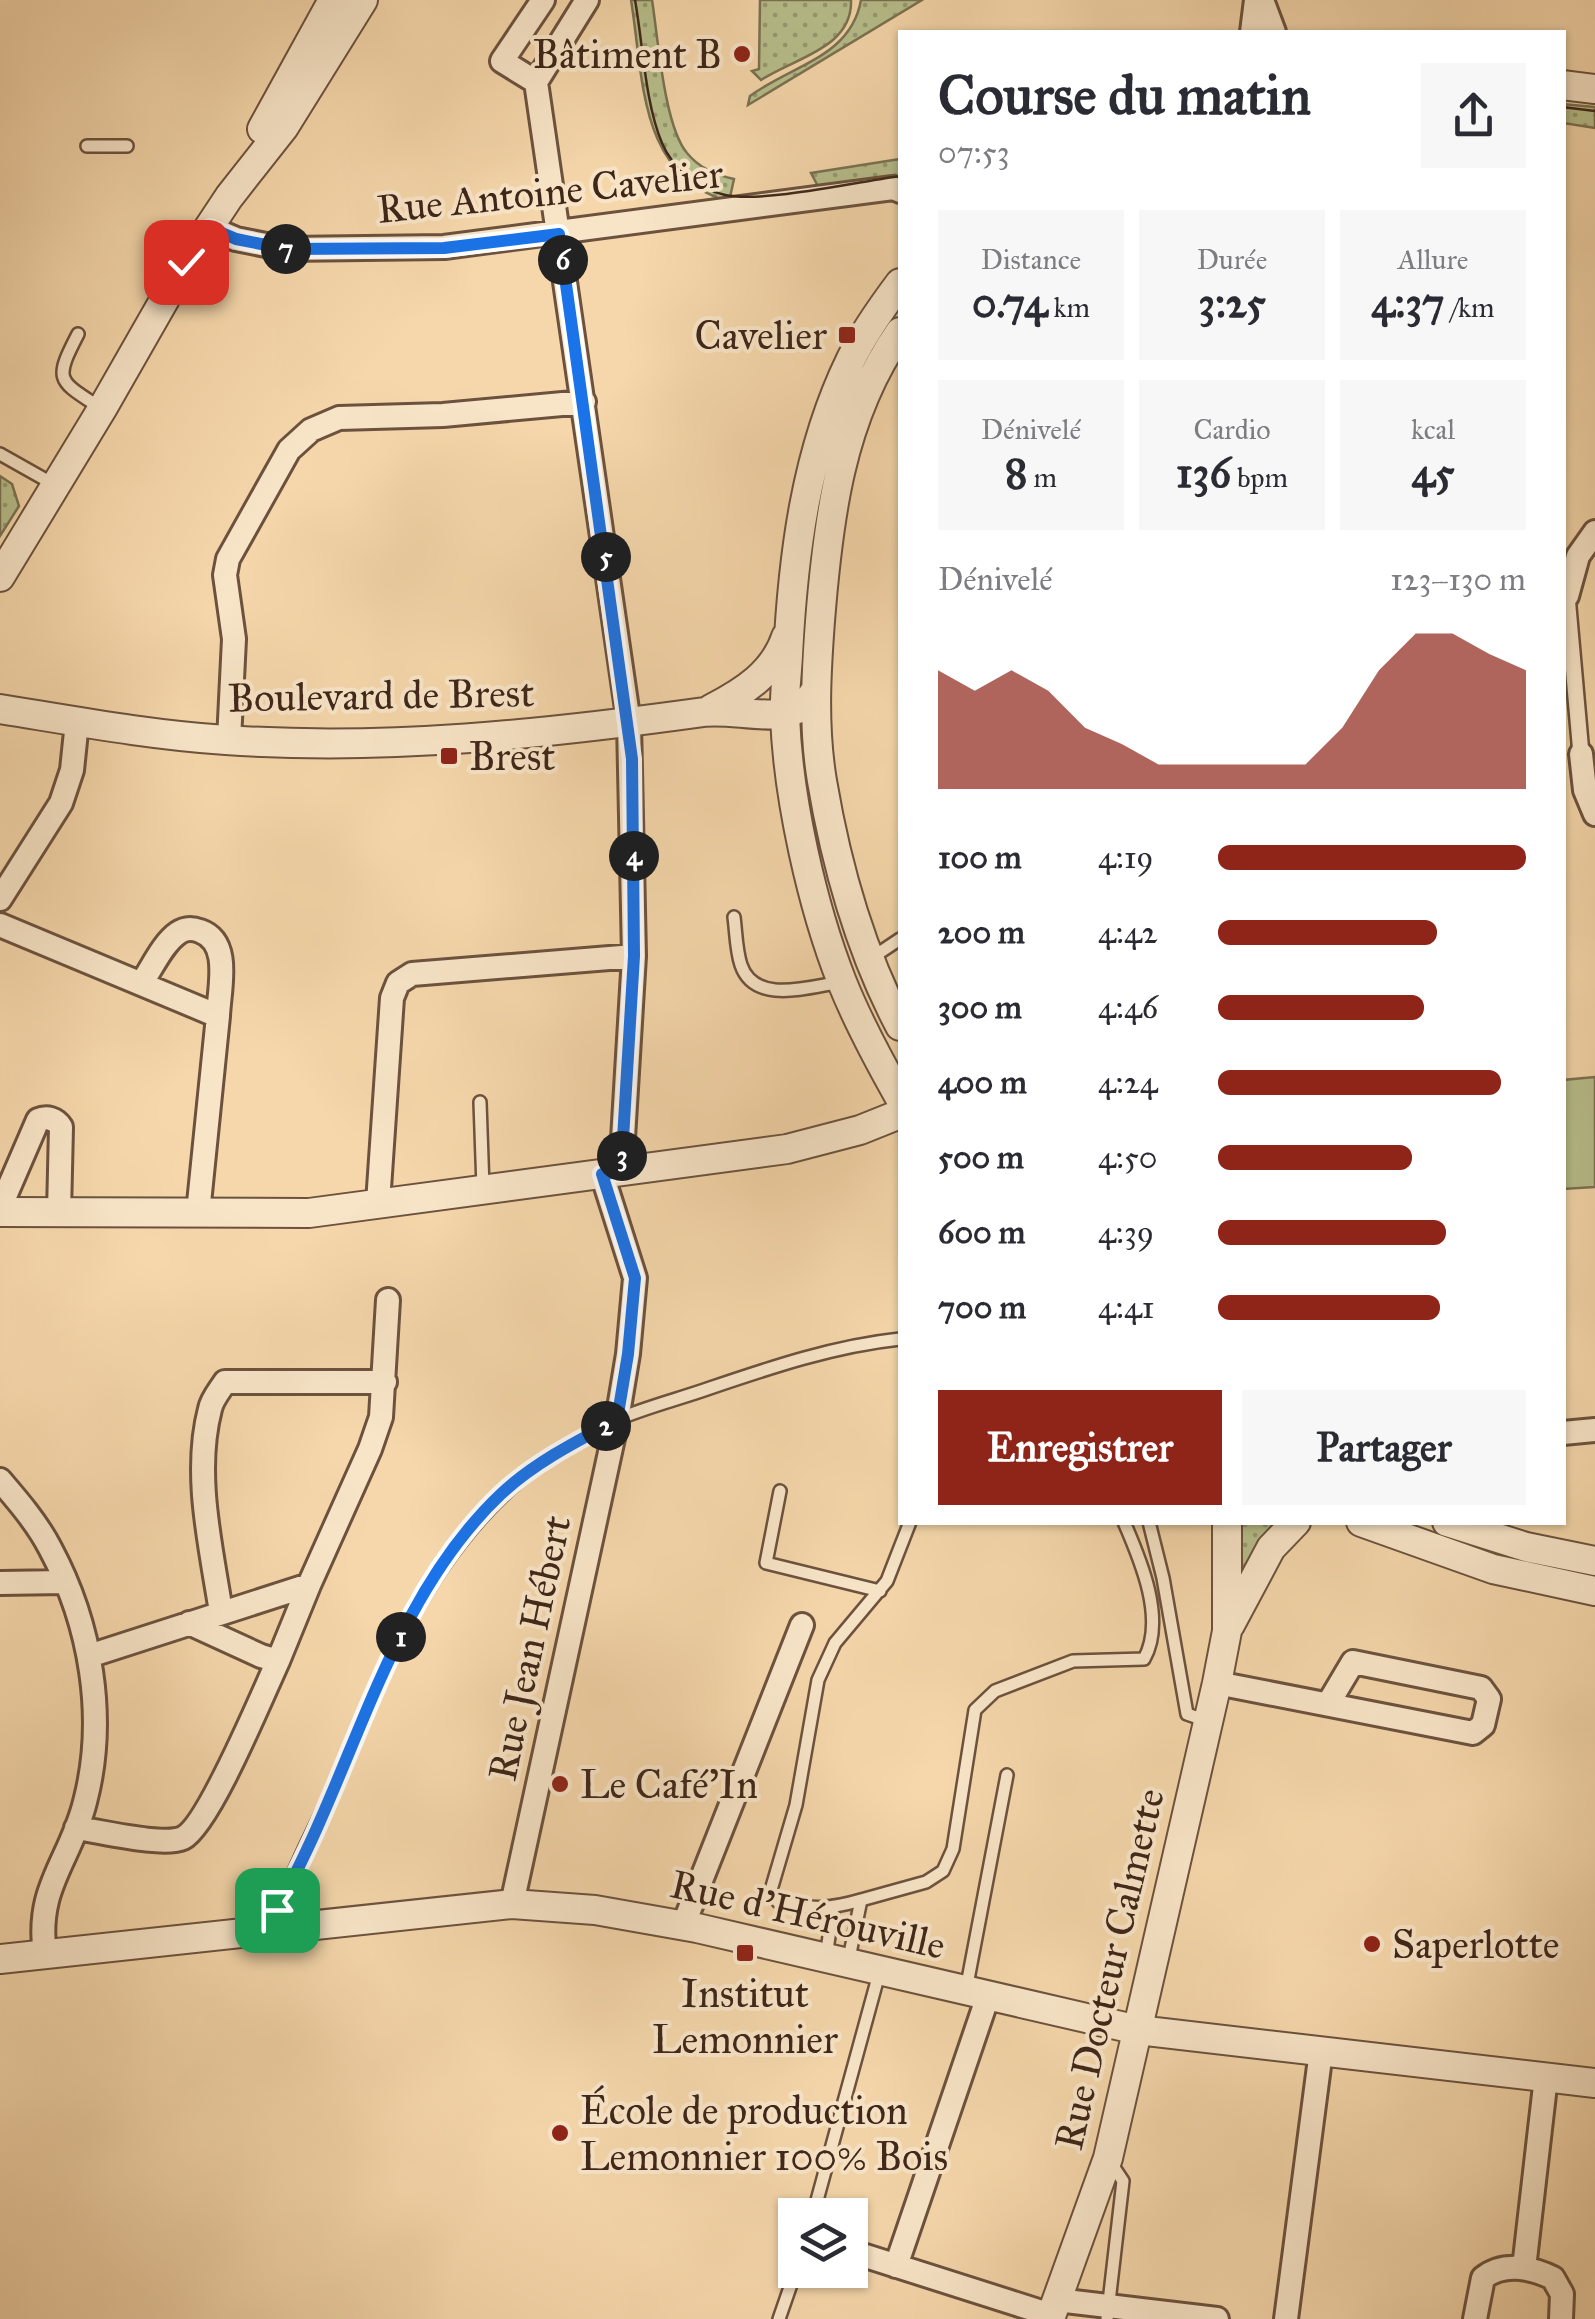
<!DOCTYPE html>
<html lang="fr">
<head>
<meta charset="utf-8">
<style>
  :root { --surface:#fff; --page:#f7f7f7; --text:#2b2b33; --muted:#7c7c81; --accent:#8f2418 }
  body { margin:0; font-family:"IM FELL Great Primer",serif; background:var(--page); color:var(--text); height:100vh; display:flex; flex-direction:column; font-size:38px; white-space:nowrap }
  * { box-sizing:border-box; margin:0 }
  p { font-size:32px; color:var(--muted) }
  .icon { flex:none; width:55px; height:55px; fill:none; stroke:currentColor; stroke-width:2; stroke-linecap:round; stroke-linejoin:round }
  .map { position:relative; flex:1; overflow:hidden }
  .drawer { position:absolute; left:898px; top:30px; width:668px; height:1495px; display:flex; flex-direction:column; background:var(--surface); border-radius:0px; box-shadow:0 2px 8px #0004 }
  .drawer>* { flex:none }
  .controls { position:absolute; left:778px; top:2198px; display:grid; gap:20px }
  .controls a { display:grid; place-items:center; width:90px; height:90px; border-radius:0px; background:var(--surface); box-shadow:0 2px 8px #0004; font-size:50px }
  .pin { position:absolute; display:grid; place-items:center; width:85px; height:85px; color:#fff; margin:-42px; border-radius:20px; box-shadow:0 5px 15px #0006 }
  .km { position:absolute; width:50px; height:50px; margin:-25px; border-radius:50%; background:#222; color:#fff; font-size:28px; line-height:50px; text-align:center }
  .round { display:grid; place-items:center; flex:none; width:105px; height:105px; border-radius:0px; background:var(--page) }
  .headline { display:flex; align-items:center; justify-content:space-between; height:170px; padding:0 40px }
  h1 { font-size:55px; font-weight:700; line-height:75px }
  .figures { display:grid; grid-template-columns:repeat(3,1fr); gap:15px; height:170px; padding:10px 40px }
  .figures div { display:grid; align-content:center; border-radius:0px; background:var(--page); text-align:center }
  .figures b { font-size:42px; font-weight:700 }
  .figures small { font-size:28px; font-weight:400 }
  .figures p { font-size:28px }
  .chart { height:280px; padding:20px 40px }
  .chart p { display:flex; justify-content:space-between }
  .chart svg { width:100%; height:180px; margin-top:10px; fill:var(--accent); opacity:.7 }
  .primary-button { display:flex; gap:20px; margin-top:auto; padding:20px 40px }
  .primary-button a { flex:1; height:115px; border-radius:0px; background:var(--accent); color:#fff; font-size:40px; font-weight:700; line-height:115px; text-align:center }
  .primary-button a+a { background:var(--page); color:var(--text) }
  ul { padding:0 40px; list-style:none; font-size:32px }
  li { display:grid; grid-template-columns:160px 120px 1fr; align-items:center; height:75px }
  li i { height:25px; border-radius:12px; background:var(--accent) }
  .map>svg:first-child { display:block }
  .grass { fill:url(#grass-dots); stroke:#7b7252; stroke-width:2.5 }
  .green { fill:#b7bf8c; stroke:#7b7252; stroke-width:2.5 }
  .lines { fill:none; stroke-linecap:round; stroke-linejoin:round }
  .service-casing { stroke:#6c523e; stroke-width:16 }
  .pedestrian-casing { stroke:#6c523e; stroke-width:20 }
  .minor-casing { stroke:#6c523e; stroke-width:28 }
  .tertiary-casing { stroke:#6c523e; stroke-width:32 }
  .service { stroke:#f8e5c8; stroke-width:11 }
  .pedestrian { stroke:#f8e5c8; stroke-width:15 }
  .minor { stroke:#f8e5c8; stroke-width:22 }
  .tertiary { stroke:#f8e5c8; stroke-width:28 }
  .tram { stroke:#3f2619; stroke-width:2.5 }
  .route-casing { stroke:#fff; stroke-width:20 }
  .route { stroke:#1a73e8; stroke-width:12 }
  .poi-dot { fill:#8f2418; stroke:#f8e5c8; stroke-width:4 }
  .labels { text-anchor:middle; stroke-width:8; stroke-linejoin:round; paint-order:stroke }
  .poi-label { font-size:40px; fill:#3f2619; stroke:#f8e5c8; text-anchor:start }
  .street-label { font-size:40px; fill:#3f2619; stroke:#f8e5c8 }
</style>
</head>
<body>
<div class="map">
<svg width="1595" height="2319" viewBox="0 0 1595 2319">
  <defs>
    <pattern id="grass-dots" width="8" height="8" patternUnits="userSpaceOnUse" patternTransform="scale(2.5)"><rect width="8" height="8" fill="#b7bf8c"/><path d="M2 2h.1M6 6h.1" fill="none" stroke="#969b72" stroke-width="1.8" stroke-linecap="round"/></pattern>
  </defs>
  <rect width="100%" height="100%" fill="#f5d7ab"/>
  <filter id="stains"><feTurbulence type="fractalNoise" baseFrequency=".002" numOctaves="4"/><feColorMatrix values="0 0 0 0 .2 0 0 0 0 .09 0 0 0 0 .02 0 0 0 .5 -.17"/></filter>
  <radialGradient id="worn" r=".72"><stop offset=".6" stop-color="#630" stop-opacity="0"/><stop offset="1" stop-color="#630" stop-opacity=".3"/></radialGradient>
  <path class="grass" d="M 631,0 L 652,0 C 658,37 664,126 687,153 C 699,168 715,175 734,179 L 729,202 C 638,175 644,79 631,0 Z
    M 760,0 L 851,0 C 853,48 794,58 761,80 L 752,71 L 759,69 Z
    M 861,0 L 922,0 L 748,105 L 750,96 C 792,65 851,57 861,0 Z
    M 1562,104 L 1595,107 L 1595,128 L 1563,123 Z
    M 900,159 L 900,184 L 821,192 L 811,173 Z
    M 0,476 L 12,484 L 19,506 L 0,536 Z
    M 1237,1523 L 1280,1523 L 1241,1583 Z"/>
  <path class="green" d="M 1595,1077 L 1595,1187 L 1563,1189 L 1563,1080 Z"/>
  <g class="lines">
    <defs>
      <path id="service" d="M 87,146 L 127,146
        M 78,334 C 53,382 58,380 102,409
        M 0,454 L 55,485
        M 734,917 C 736,932 736,950 741,965 C 755,1006 811,986 842,982
        M 870,959 L 900,939
        M 480,1102 L 483,1188
        M 780,1491 L 766,1563 L 880,1591
        M 1149,1522 L 1163,1578 L 1187,1714 L 1207,1721
        M 861,1900 C 827,1910 812,1909 778,1902 L 771,1890 L 796,1805 L 818,1680 L 835,1643 L 887,1581 L 910,1522
        M 277,1928 C 278,1892 324,1812 340,1774 C 402,1625 459,1491 616,1420 C 646,1407 679,1399 710,1388 C 772,1367 834,1346 900,1339
        M 826,1957 L 833,1909
        M 848,1963 L 861,1900 L 926,1882 L 943,1871 L 953,1849 L 975,1710 L 995,1691 L 1073,1661 L 1144,1659 C 1166,1620 1141,1561 1124,1522
        M 966,1990 L 1007,1775
        M 813,2215 L 880,1970
        M 779,2319 L 796,2270
        M 1107,2319 L 1123,2181 L 1111,2163"/>
      <path id="pedestrian" d="M 1567,596 L 1581,754"/>
      <path id="minor" d="M 587,0 L 536,82 L 629,723 L 634,956 L 621,1172
        M 1262,0 L 1274,32
        M 1252,32 L 1256,0
        M 536,82 L 502,61 L 543,0
        M 210,228 L 236,239 L 286,249 L 444,247 L 893,188 L 900,191
        M 1562,594 L 1567,596 L 1578,556 L 1595,532
        M 229,740 L 234,639 L 225,575 L 228,559 L 289,450 L 311,430 L 339,418 L 443,415 L 584,402
        M 1581,754 L 1585,790 L 1595,814
        M 0,899 L 61,803 L 72,770 L 77,722
        M 0,925 L 218,1016 L 198,1213
        M 141,984 C 152,968 163,943 178,933 C 185,928 192,928 200,931 C 232,942 219,989 218,1016
        M 378,1203 L 392,998 L 398,983 L 412,974 L 634,956
        M 0,1208 L 38,1120 C 47,1116 56,1119 61,1127 L 59,1213
        M 1563,1433 L 1595,1430
        M 0,1480 C 18,1501 37,1523 50,1548 C 91,1624 107,1718 85,1802 C 70,1862 35,1887 45,1955
        M 0,1583 L 65,1582
        M 221,1612 C 211,1547 193,1474 210,1409 C 212,1399 220,1390 225,1382 L 385,1382
        M 189,1623 L 261,1656 L 278,1661 L 309,1585
        M 89,1656 L 309,1585 L 370,1449 L 381,1417 L 388,1300
        M 1217,1683 L 1473,1733 L 1483,1725 L 1489,1699 L 1481,1688 L 1353,1662 L 1328,1704
        M 76,1828 C 100,1831 163,1847 183,1838 C 209,1825 263,1693 278,1661
        M 512,1904 L 617,1420 L 628,1354 L 635,1278 L 602,1174
        M 683,1926 L 802,1625
        M 850,2251 L 1051,2315
        M 896,2266 L 988,1996
        M 1524,2268 L 1546,2077
        M 1057,2300 L 1217,2319
        M 1286,2319 L 1321,2051
        M 1475,2319 L 1483,2278 C 1503,2262 1531,2267 1553,2278 L 1562,2294 L 1561,2319"/>
      <path id="tertiary" d="M 1562,85 L 1595,89
        M 262,129 L 333,0
        M 900,283 C 882,307 864,332 851,359 C 806,451 793,555 788,655 C 787,675 784,695 785,716 C 788,798 812,906 842,982 C 858,1022 879,1061 900,1098
        M 900,332 C 840,417 828,520 820,621 C 816,674 813,727 822,781 C 836,864 861,952 900,1026
        M 0,577 L 102,409 L 186,262 L 229,197 L 284,127 L 363,0
        M 0,709 C 75,721 150,735 226,740 C 387,751 545,734 704,712 C 740,707 794,731 815,691
        M 711,709 C 744,692 774,673 786,637
        M 0,1212 L 309,1213 L 787,1149 L 860,1130 L 900,1114
        M 1361,1522 L 1493,1569 L 1595,1591
        M 1447,1522 L 1526,1547 L 1595,1561
        M 1230,1625 L 1271,1548 L 1296,1522
        M 0,1959 L 512,1904 L 595,1910 L 697,1928 L 1138,2030 L 1595,2083
        M 1050,2319 L 1108,2158 L 1217,1683 L 1227,1631 L 1227,1522"/>
    </defs>
    <use href="#service" class="service-casing"/>
    <use href="#pedestrian" class="pedestrian-casing"/>
    <use href="#minor" class="minor-casing"/>
    <use href="#tertiary" class="tertiary-casing"/>
    <use href="#service" class="service"/>
    <use href="#pedestrian" class="pedestrian"/>
    <use href="#minor" class="minor"/>
    <use href="#tertiary" class="tertiary"/>
    <path class="tram" d="M 635,0 C 643,44 645,103 662,143 C 672,168 699,189 725,195 C 763,203 857,182 900,176
      M 1562,107 L 1595,111"/>
  </g>
  <g class="lines">
    <defs>
      <path id="route" d="M 186,262 L 210,228 L 236,239 L 286,249 L 444,248 L 559,234 L 632,759 L 634,956 L 621,1172 L 602,1174 L 635,1278 L 628,1354 L 617,1420 C 577,1441 534,1463 501,1494 C 409,1581 370,1708 320,1821 C 307,1851 292,1881 277,1910"/>
    </defs>
    <use href="#route" class="route-casing"/>
    <use href="#route" class="route"/>
  </g>
  <g class="poi-dot">
    <circle cx="742" cy="54" r="10"/>
    <rect x="837" y="325" width="20" height="20" rx="5"/>
    <rect x="439" y="746" width="20" height="20" rx="5"/>
    <circle cx="560" cy="1784" r="10"/>
    <circle cx="1372" cy="1944" r="10"/>
    <rect x="735" y="1943" width="20" height="20" rx="5"/>
    <circle cx="560" cy="2133" r="10"/>
  </g>
  <g class="labels">
    <g class="poi-label">
      <text x="722" y="68" text-anchor="end">Bâtiment B</text>
      <text x="827" y="349" text-anchor="end">Cavelier</text>
      <text x="469" y="770">Brest</text>
      <text x="580" y="1798">Le Café'In</text>
      <text x="1392" y="1958">Saperlotte</text>
      <text x="745" y="2007" text-anchor="middle">Institut<tspan x="745" dy="46">Lemonnier</tspan></text>
      <text x="580" y="2124">École de production<tspan x="580" dy="46">Lemonnier 100% Bois</tspan></text>
    </g>
    <g class="street-label">
      <text transform="translate(550 191) rotate(-6)" y="14">Rue Antoine Cavelier</text>
      <text transform="translate(381 695) rotate(-1)" y="14">Boulevard de Brest</text>
      <text transform="translate(529 1648) rotate(-78)" y="14">Rue Jean Hébert</text>
      <text transform="translate(808 1914) rotate(13)" y="14">Rue d'Hérouville</text>
      <text transform="translate(1109 1969) rotate(-77)" y="14">Rue Docteur Calmette</text>
    </g>
  </g>
  <rect width="100%" height="100%" filter="url(#stains)"/>
  <rect width="100%" height="100%" fill="url(#worn)"/>
</svg>
<div class="controls">
<a><svg class="icon" aria-label="layers" viewBox="0 0 24 24"><path d="M12 4l9 5-9 5-9-5zM3 14l9 5 9-5"/></svg></a>
</div>
<div class="pin" style="left:277px;top:1910px;background:#1e9e55"><svg class="icon" aria-label="arrive" viewBox="0 0 24 24"><path d="M6 21V4h12l-3 4 3 4H6"/></svg></div>
<div class="pin" style="left:186px;top:262px;background:#d93025"><svg class="icon" aria-label="check" viewBox="0 0 24 24"><path d="M5 12l5 5 9-10"/></svg></div>
<b class="km" style="left:401px;top:1637px">1</b>
<b class="km" style="left:606px;top:1426px">2</b>
<b class="km" style="left:622px;top:1156px">3</b>
<b class="km" style="left:634px;top:856px">4</b>
<b class="km" style="left:606px;top:557px">5</b>
<b class="km" style="left:563px;top:260px">6</b>
<b class="km" style="left:286px;top:249px">7</b>
<section class="drawer">
<div class="headline"><div><h1>Course du matin</h1><p>07:53</p></div><a class="round"><svg class="icon" aria-label="share" viewBox="0 0 24 24"><path d="M12 15V3M7 8l5-5 5 5M5 13v7h14v-7"/></svg></a></div>
<div class="figures">
<div><p>Distance</p><b>0.74<small> km</small></b></div>
<div><p>Durée</p><b>3:25</b></div>
<div><p>Allure</p><b>4:37<small> /km</small></b></div>
</div>
<div class="figures">
<div><p>Dénivelé</p><b>8<small> m</small></b></div>
<div><p>Cardio</p><b>136<small> bpm</small></b></div>
<div><p>kcal</p><b>45</b></div>
</div>
<div class="chart"><p><span>Dénivelé</span>123–130 m</p>
<svg viewBox="0 0 160 44" preserveAspectRatio="none"><path d="M0 44V15L10 20L20 15L30 20L40 29L50 33L60 38L70 38L80 38L90 38L100 38L110 29L120 15L130 6L140 6L150 11L160 15V44z"/></svg>
</div>
<ul>
<li><b>100 m</b>4:19<i style="width:100%"></i></li>
<li><b>200 m</b>4:42<i style="width:71%"></i></li>
<li><b>300 m</b>4:46<i style="width:67%"></i></li>
<li><b>400 m</b>4:24<i style="width:92%"></i></li>
<li><b>500 m</b>4:50<i style="width:63%"></i></li>
<li><b>600 m</b>4:39<i style="width:74%"></i></li>
<li><b>700 m</b>4:41<i style="width:72%"></i></li>
</ul>
<div class="primary-button"><a>Enregistrer</a><a>Partager</a></div>
</section>
</div>
</body>
</html>
